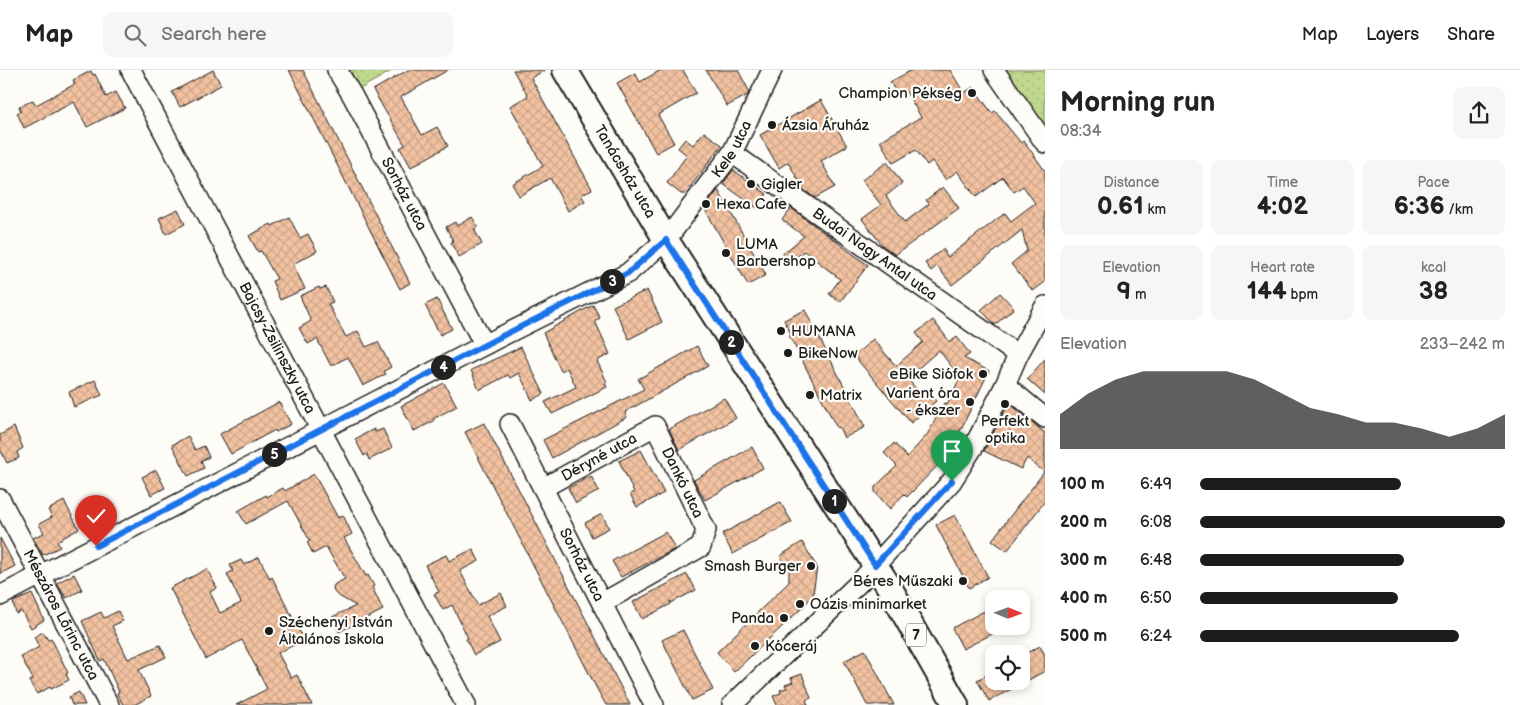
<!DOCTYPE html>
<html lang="en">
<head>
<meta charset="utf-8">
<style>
  :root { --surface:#fff; --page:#f6f6f6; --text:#222; --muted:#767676; --line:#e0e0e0; --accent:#1c1c1c }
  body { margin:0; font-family:"Balsamiq Sans",sans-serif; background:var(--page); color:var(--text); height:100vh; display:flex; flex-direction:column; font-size:19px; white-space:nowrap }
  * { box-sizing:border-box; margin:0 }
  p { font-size:16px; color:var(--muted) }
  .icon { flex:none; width:28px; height:28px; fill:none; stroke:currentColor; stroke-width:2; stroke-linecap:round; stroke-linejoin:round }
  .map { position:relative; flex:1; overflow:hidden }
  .panel { display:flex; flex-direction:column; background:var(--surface); width:475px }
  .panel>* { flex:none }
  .needle { width:32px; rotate:91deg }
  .controls { position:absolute; left:985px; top:520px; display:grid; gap:10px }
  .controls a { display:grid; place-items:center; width:45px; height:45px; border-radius:10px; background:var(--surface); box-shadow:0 2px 8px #0003; font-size:25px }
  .pin { position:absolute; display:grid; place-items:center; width:42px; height:42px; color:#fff; margin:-51px -21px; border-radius:50% 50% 50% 0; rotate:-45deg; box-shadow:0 0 5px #0007 }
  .pin .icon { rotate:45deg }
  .km { position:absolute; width:25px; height:25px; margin:-12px; border-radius:50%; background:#222; color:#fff; font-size:14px; line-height:25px; text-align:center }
  .round { display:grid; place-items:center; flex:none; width:52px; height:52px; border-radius:10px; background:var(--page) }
  .head { display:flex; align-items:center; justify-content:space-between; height:85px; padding:0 15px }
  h1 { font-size:28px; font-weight:700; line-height:38px }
  .stats { display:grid; grid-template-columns:repeat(3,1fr); gap:8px; height:85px; padding:5px 15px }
  .stats div { display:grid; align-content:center; border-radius:10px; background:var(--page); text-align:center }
  .stats b { font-size:25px; font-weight:700 }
  .stats small { font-size:14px; font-weight:400 }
  .stats p { font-size:14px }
  .chart { height:140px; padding:10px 15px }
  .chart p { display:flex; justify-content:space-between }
  .chart svg { width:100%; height:90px; margin-top:5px; fill:var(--accent); opacity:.7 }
  ul { padding:0 15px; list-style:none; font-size:16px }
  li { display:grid; grid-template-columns:80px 60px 1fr; align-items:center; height:38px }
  li i { height:12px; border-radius:6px; background:var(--accent) }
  header { display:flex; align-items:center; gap:30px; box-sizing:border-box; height:70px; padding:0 25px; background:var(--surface); border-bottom:1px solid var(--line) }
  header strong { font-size:24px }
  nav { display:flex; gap:28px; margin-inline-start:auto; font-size:18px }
  .search { width:350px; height:45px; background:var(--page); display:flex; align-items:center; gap:12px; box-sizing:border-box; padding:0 18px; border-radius:10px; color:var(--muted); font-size:19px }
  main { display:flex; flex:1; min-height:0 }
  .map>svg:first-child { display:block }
  .park { fill:url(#park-dots); stroke:#6e7a55 }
  .building { fill:url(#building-cross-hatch); stroke:#1c1c1c }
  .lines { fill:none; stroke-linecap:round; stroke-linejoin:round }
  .minor-casing { stroke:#1c1c1c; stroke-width:22 }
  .major-casing { stroke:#1c1c1c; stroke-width:28 }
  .minor { stroke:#fdfcf7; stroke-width:19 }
  .major { stroke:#fdfcf7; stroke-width:24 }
  .route-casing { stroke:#fff; stroke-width:10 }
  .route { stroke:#1a73e8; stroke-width:6 }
  .poi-dot { fill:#1c1c1c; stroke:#fdfcf7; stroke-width:2 }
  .labels { text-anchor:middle; stroke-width:4.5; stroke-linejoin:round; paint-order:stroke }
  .shield { fill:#fdfcf7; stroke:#605f5e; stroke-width:1 }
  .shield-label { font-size:14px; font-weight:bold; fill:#1c1c1c }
  .poi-label { font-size:15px; fill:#1c1c1c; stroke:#fdfcf7; text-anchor:start }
  .street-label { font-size:15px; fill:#1c1c1c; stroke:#fdfcf7 }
</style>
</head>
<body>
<header>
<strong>Map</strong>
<div class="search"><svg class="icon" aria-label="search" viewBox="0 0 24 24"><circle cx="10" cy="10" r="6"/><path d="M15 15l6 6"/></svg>Search here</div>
<nav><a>Map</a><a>Layers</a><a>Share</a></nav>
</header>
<main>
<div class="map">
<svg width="1045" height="635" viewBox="0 0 1045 635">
  <defs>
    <pattern id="park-dots" width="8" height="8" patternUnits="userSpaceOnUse" patternTransform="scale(1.25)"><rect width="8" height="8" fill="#bfd88e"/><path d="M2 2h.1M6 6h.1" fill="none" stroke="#a4b97a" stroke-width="1.8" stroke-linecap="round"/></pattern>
    <pattern id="building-cross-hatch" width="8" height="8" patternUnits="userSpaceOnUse" patternTransform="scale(1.25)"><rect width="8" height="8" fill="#f2c2a1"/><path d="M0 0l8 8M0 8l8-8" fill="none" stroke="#cfa68a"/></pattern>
  </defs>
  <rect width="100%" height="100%" fill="#fdfcf7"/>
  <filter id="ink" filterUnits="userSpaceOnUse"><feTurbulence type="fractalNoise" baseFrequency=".02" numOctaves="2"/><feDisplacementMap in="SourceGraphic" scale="10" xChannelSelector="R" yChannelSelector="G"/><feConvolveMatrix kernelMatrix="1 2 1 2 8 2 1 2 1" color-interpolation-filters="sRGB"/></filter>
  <g filter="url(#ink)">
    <path class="park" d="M 347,0 L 393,0 L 358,20 Z
      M 1002,0 L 1045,0 L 1045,62 Z"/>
    <path class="building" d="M 213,0 L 221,15 L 180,37 L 172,22 Z
      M 289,0 L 303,0 L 410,213 L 400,219 Z
      M 408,0 L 448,0 L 401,27 L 422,65 L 437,57 L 448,76 L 411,97 L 400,78 L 405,75 L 373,20 Z
      M 513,0 L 545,0 L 531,8 L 592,119 L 581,125 L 585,131 L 568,141 L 550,108 L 519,126 L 512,114 L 543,96 L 510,36 L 528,26 Z
      M 661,0 L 683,0 L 696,23 L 658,45 L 674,73 L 656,83 L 617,13 L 635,3 L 640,12 Z
      M 706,0 L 738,0 L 749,21 L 748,25 L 727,36 Z
      M 912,0 L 950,0 L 964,23 L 973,17 L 992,43 L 995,41 L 1021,73 L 1024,71 L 1045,101 L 1045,212 L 1033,221 L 1011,194 L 1027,181 L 1022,160 L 952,215 L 937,196 L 931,201 L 925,193 L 943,179 L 948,187 L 1005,143 L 1011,151 L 1035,133 L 1023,116 L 1014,122 L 1003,107 L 976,127 L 957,101 L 946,110 L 932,91 L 927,95 L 916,80 L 893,93 L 880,71 L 921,47 L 905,20 L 897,24 L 890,12 Z
      M 91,1 L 93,5 L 95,4 L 106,27 L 116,22 L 125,38 L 87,57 L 74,32 L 24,58 L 17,43 L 21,41 L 19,37 L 33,30 L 36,35 L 75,14 L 73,10 Z
      M 821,30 L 847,76 L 821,91 L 835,117 L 815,128 L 804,120 L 788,92 L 779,98 L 760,65 Z
      M 704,62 L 722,75 L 685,124 L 681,124 L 667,113 L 687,85 L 678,78 L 685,69 L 693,75 Z
      M 887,92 L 902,113 L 886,126 L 905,152 L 929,134 L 926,130 L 943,117 L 959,138 L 895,185 L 882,175 L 862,149 L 881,135 L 862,110 Z
      M 733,100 L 767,124 L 757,138 L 723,114 Z
      M 718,120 L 766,205 L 748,215 L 706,141 L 705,137 Z
      M 791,138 L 868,195 L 840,232 L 829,224 L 840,209 L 804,181 L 786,196 L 779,187 L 804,166 L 782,150 Z
      M 178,139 L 185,154 L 166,164 L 159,148 Z
      M 289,147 L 300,168 L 308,164 L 317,181 L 293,194 L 305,219 L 280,230 L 272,211 L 277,209 L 261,181 L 258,182 L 249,166 L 271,154 L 272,156 Z
      M 472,147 L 478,157 L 474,159 L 482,174 L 459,187 L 451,173 L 453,171 L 446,157 L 455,152 L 457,156 Z
      M 319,217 L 320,219 L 326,217 L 333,232 L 328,234 L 346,267 L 358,261 L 366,277 L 378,272 L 391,297 L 384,301 L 386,304 L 363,316 L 348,287 L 331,296 L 317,269 L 308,274 L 299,258 L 311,251 L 300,226 Z
      M 647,220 L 662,252 L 629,269 L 613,236 Z
      M 1000,223 L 1014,238 L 995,255 L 981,240 Z
      M 437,229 L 452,259 L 440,265 L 425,235 Z
      M 593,235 L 600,248 L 595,251 L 610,284 L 597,291 L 607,312 L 605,313 L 607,317 L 552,344 L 545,332 L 576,317 L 567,298 L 561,301 L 543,263 Z
      M 805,240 L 865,357 L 844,368 L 839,357 L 837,358 L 789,265 L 791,264 L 784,250 Z
      M 933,250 L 950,272 L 957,267 L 970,284 L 964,288 L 989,301 L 949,384 L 907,427 L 904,424 L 890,439 L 875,422 L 875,417 L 897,396 L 884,383 L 894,373 L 907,387 L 927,365 L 944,333 L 947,334 L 960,308 L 939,280 L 907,308 L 922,326 L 928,321 L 936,331 L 911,353 L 854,286 L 873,269 L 896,296 L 923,272 L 916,263 Z
      M 697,276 L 708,296 L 625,342 L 627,347 L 552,388 L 543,370 L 644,319 L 638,309 Z
      M 521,277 L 544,324 L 532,330 L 519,303 L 510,308 L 508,305 L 479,320 L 471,300 Z
      M 1045,289 L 1045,325 L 1027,309 Z
      M 95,310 L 102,325 L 74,337 L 69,322 Z
      M 444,313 L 457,336 L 433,349 L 434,351 L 414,361 L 401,336 Z
      M 724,328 L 736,348 L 679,380 L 669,359 Z
      M 279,332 L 291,354 L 276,362 L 275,360 L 231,384 L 220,364 Z
      M 1009,333 L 1045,363 L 1045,431 L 1007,481 L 992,470 L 1044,402 L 1027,388 L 1021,399 L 984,381 Z
      M 484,353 L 545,470 L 630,635 L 606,635 L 597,619 L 465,362 Z
      M 14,357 L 23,378 L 17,382 L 19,388 L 7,393 L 0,379 L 0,365 Z
      M 374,359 L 375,362 L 383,359 L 392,378 L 369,390 L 367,384 L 364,386 L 355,369 Z
      M 188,366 L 195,380 L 204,376 L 209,387 L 201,391 L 204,398 L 188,406 L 172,375 Z
      M 752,377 L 763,398 L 705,430 L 694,410 Z
      M 641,380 L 664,423 L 637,437 L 630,424 L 634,422 L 619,391 Z
      M 156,400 L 165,418 L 151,425 L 142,407 Z
      M 314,404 L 338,448 L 343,445 L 352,464 L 344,468 L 366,506 L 368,505 L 374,516 L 372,517 L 383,540 L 339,562 L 332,547 L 356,536 L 337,525 L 334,522 L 333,517 L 335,514 L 345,509 L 326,477 L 313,484 L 307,472 L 310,471 L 288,431 L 246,454 L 238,441 L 266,425 L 267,427 L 283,418 L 285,421 Z
      M 591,406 L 599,421 L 576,433 L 568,418 Z
      M 64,431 L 79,459 L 57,471 L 60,477 L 43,485 L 33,468 L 44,463 L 39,454 L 52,447 L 48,440 Z
      M 780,432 L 792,452 L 733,484 L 722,464 Z
      M 602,444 L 609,458 L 592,467 L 585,453 Z
      M 955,445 L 988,507 L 969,518 L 936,455 Z
      M 666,462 L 675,479 L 621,507 L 612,491 Z
      M 0,468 L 15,496 L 0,504 Z
      M 802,472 L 817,497 L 813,524 L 804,536 L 734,602 L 717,582 L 789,512 L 789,501 L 780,486 Z
      M 473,479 L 479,491 L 460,501 L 478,535 L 501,523 L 507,536 L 487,546 L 500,572 L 474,585 L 466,569 L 468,568 L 452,535 L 443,540 L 434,524 L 439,522 L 425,495 L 446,485 L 449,491 Z
      M 259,487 L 270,509 L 272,507 L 304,570 L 278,583 L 291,608 L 297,605 L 312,635 L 236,635 L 267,619 L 242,570 L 206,589 L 170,518 L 207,499 L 217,518 L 210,522 L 220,543 L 241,533 L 227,504 L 233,501 L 230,495 L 241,490 L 244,495 Z
      M 74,504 L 82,520 L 66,528 L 57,513 Z
      M 687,504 L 696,520 L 671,533 L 670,531 L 671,534 L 642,549 L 633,532 Z
      M 32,524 L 44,550 L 31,558 L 21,541 L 16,544 L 13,532 Z
      M 994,536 L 994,563 L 963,579 L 952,558 Z
      M 118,541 L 123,551 L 112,556 L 128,589 L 160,575 L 166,587 L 139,600 L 151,626 L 134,635 L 123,635 L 117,623 L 119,622 L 104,589 L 100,591 L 82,551 L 101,542 L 104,548 Z
      M 683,560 L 713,620 L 692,630 L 662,570 Z
      M 43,562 L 48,570 L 51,568 L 56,578 L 68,603 L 66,604 L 69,610 L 51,619 L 50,617 L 37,624 L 29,611 L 33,609 L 21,587 L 39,577 L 34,567 Z
      M 1040,576 L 1045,585 L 1045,601 L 989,631 L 977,610 L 994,601 L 994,611 L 1021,611 L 1021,586 Z
      M 865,580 L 894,635 L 867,635 L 844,591 Z
      M 802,604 L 811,628 L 806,630 L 808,635 L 777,635 L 773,626 L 781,623 L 780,620 L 787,618 L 785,615 L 793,612 L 791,608 Z
      M 79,622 L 85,635 L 72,635 L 69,627 Z"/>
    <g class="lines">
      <defs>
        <g id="minor">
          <path id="s1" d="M 131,0 L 466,635"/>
          <path id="s2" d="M 337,0 L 352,25 L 478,263 L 486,274"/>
          <path d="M 994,0 L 1045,73"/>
          <path id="s3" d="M 732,83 L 1018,285"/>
          <path d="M 1005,315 L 1045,348"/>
          <path id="s4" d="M 510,354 L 654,635"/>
          <path id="s5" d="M 543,418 L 655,356 L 706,460 L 701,477 L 602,533"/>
          <path id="s6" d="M 0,429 L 109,635"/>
          <path id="s7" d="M 0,526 L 500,267 L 628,203 L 666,170 L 732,83 L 772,0"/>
          <path d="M 732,635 L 861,511 L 952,411 L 974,376 L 1005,315 L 1018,285 L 1045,236"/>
        </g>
        <g id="major">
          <path id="s8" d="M 565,0 L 666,170 L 888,515 L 956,635"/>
        </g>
      </defs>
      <use href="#minor" class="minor-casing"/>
      <use href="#major" class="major-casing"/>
      <use href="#minor" class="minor"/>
      <use href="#major" class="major"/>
    </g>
  </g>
  <g class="lines" filter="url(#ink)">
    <defs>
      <path id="route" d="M 96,476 L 500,267 L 628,203 L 666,170 L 875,495 L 952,411"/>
    </defs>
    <use href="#route" class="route-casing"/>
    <use href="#route" class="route"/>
  </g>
  <g class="poi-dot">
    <circle cx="972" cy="23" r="5"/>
    <circle cx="772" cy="55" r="5"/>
    <circle cx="751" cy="114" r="5"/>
    <circle cx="706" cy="134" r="5"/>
    <circle cx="726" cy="183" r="5"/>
    <circle cx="781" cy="261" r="5"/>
    <circle cx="788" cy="283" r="5"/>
    <circle cx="983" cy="304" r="5"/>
    <circle cx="810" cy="325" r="5"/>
    <circle cx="970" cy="332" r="5"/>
    <circle cx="1005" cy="334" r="5"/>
    <circle cx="811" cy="496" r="5"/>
    <circle cx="963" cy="511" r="5"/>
    <circle cx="800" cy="534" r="5"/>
    <circle cx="784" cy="548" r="5"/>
    <circle cx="269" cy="561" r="5"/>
    <circle cx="755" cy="576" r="5"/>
  </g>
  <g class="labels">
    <rect class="shield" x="906" y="553.5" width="20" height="23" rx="4"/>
    <g class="shield-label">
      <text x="916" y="570">7</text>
    </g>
    <g class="poi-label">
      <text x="962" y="28" text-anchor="end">Champion Pékség</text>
      <text x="782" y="60">Ázsia Áruház</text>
      <text x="761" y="119">Gigler</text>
      <text x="716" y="139">Hexa Cafe</text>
      <text x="736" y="179">LUMA<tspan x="736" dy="17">Barbershop</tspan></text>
      <text x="791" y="266">HUMANA</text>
      <text x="798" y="288">BikeNow</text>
      <text x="973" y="309" text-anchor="end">eBike Siófok</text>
      <text x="960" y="328" text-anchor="end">Varient óra<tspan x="960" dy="17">- ékszer</tspan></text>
      <text x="820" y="330">Matrix</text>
      <text x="1005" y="356" text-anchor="middle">Perfekt<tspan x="1005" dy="17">optika</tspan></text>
      <text x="801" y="501" text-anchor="end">Smash Burger</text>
      <text x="953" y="516" text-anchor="end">Béres Műszaki</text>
      <text x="810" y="539">Oázis minimarket</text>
      <text x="774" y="553" text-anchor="end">Panda</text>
      <text x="279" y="557">Széchenyi István<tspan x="279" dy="17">Általános Iskola</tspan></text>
      <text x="765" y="581">Kóceráj</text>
    </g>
    <g class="street-label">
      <text dy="5" stroke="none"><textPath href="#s7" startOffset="869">Kele utca</textPath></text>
      <text dy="5" stroke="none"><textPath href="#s8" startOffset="118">Tanácsház utca</textPath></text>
      <text dy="5" stroke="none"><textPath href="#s2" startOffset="141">Sorház utca</textPath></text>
      <text dy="5" stroke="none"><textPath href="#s3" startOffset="175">Budai Nagy Antal utca</textPath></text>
      <text dy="5" stroke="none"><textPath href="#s1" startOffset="314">Bajcsy-Zsilinszky utca</textPath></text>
      <text dy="5" stroke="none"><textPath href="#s5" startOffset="64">Déryné utca</textPath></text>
      <text dy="5" stroke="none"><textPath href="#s5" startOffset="191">Dankó utca</textPath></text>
      <text dy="5" stroke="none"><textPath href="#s4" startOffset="158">Sorház utca</textPath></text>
      <text dy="5" stroke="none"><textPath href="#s6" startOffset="131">Mészáros Lőrinc utca</textPath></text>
    </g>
  </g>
</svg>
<div class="controls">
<a><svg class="needle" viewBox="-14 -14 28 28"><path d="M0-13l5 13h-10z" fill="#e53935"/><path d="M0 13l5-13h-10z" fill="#767676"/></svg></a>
<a><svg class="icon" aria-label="locate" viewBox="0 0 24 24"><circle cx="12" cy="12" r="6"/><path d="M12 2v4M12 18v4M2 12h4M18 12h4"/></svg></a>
</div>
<div class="pin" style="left:952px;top:411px;background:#1e9e55"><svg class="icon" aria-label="arrive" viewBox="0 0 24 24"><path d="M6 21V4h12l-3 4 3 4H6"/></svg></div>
<div class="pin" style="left:96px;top:476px;background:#d93025"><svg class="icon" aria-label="check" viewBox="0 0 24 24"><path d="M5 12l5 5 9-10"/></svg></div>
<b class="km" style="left:834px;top:431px">1</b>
<b class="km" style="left:731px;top:272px">2</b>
<b class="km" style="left:612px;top:211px">3</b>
<b class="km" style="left:443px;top:297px">4</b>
<b class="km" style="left:274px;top:384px">5</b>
</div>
<section class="panel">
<div class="head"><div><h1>Morning run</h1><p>08:34</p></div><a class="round"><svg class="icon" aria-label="share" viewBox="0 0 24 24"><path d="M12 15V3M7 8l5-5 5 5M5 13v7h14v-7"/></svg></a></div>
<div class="stats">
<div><p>Distance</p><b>0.61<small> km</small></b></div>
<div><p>Time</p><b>4:02</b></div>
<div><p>Pace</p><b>6:36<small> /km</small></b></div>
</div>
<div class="stats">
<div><p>Elevation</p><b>9<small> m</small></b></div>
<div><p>Heart rate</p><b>144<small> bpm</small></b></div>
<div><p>kcal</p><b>38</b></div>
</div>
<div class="chart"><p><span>Elevation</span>233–242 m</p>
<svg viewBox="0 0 160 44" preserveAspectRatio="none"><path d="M0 44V27L10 17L20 10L30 6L40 6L50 6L60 6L70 10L80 17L90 24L100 27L110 31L120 31L130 34L140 38L150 34L160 27V44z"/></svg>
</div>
<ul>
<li><b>100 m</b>6:49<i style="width:66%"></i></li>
<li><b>200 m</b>6:08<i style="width:100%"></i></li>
<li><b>300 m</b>6:48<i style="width:67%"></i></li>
<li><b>400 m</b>6:50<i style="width:65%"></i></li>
<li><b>500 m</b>6:24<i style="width:85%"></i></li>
</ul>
</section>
</main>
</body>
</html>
